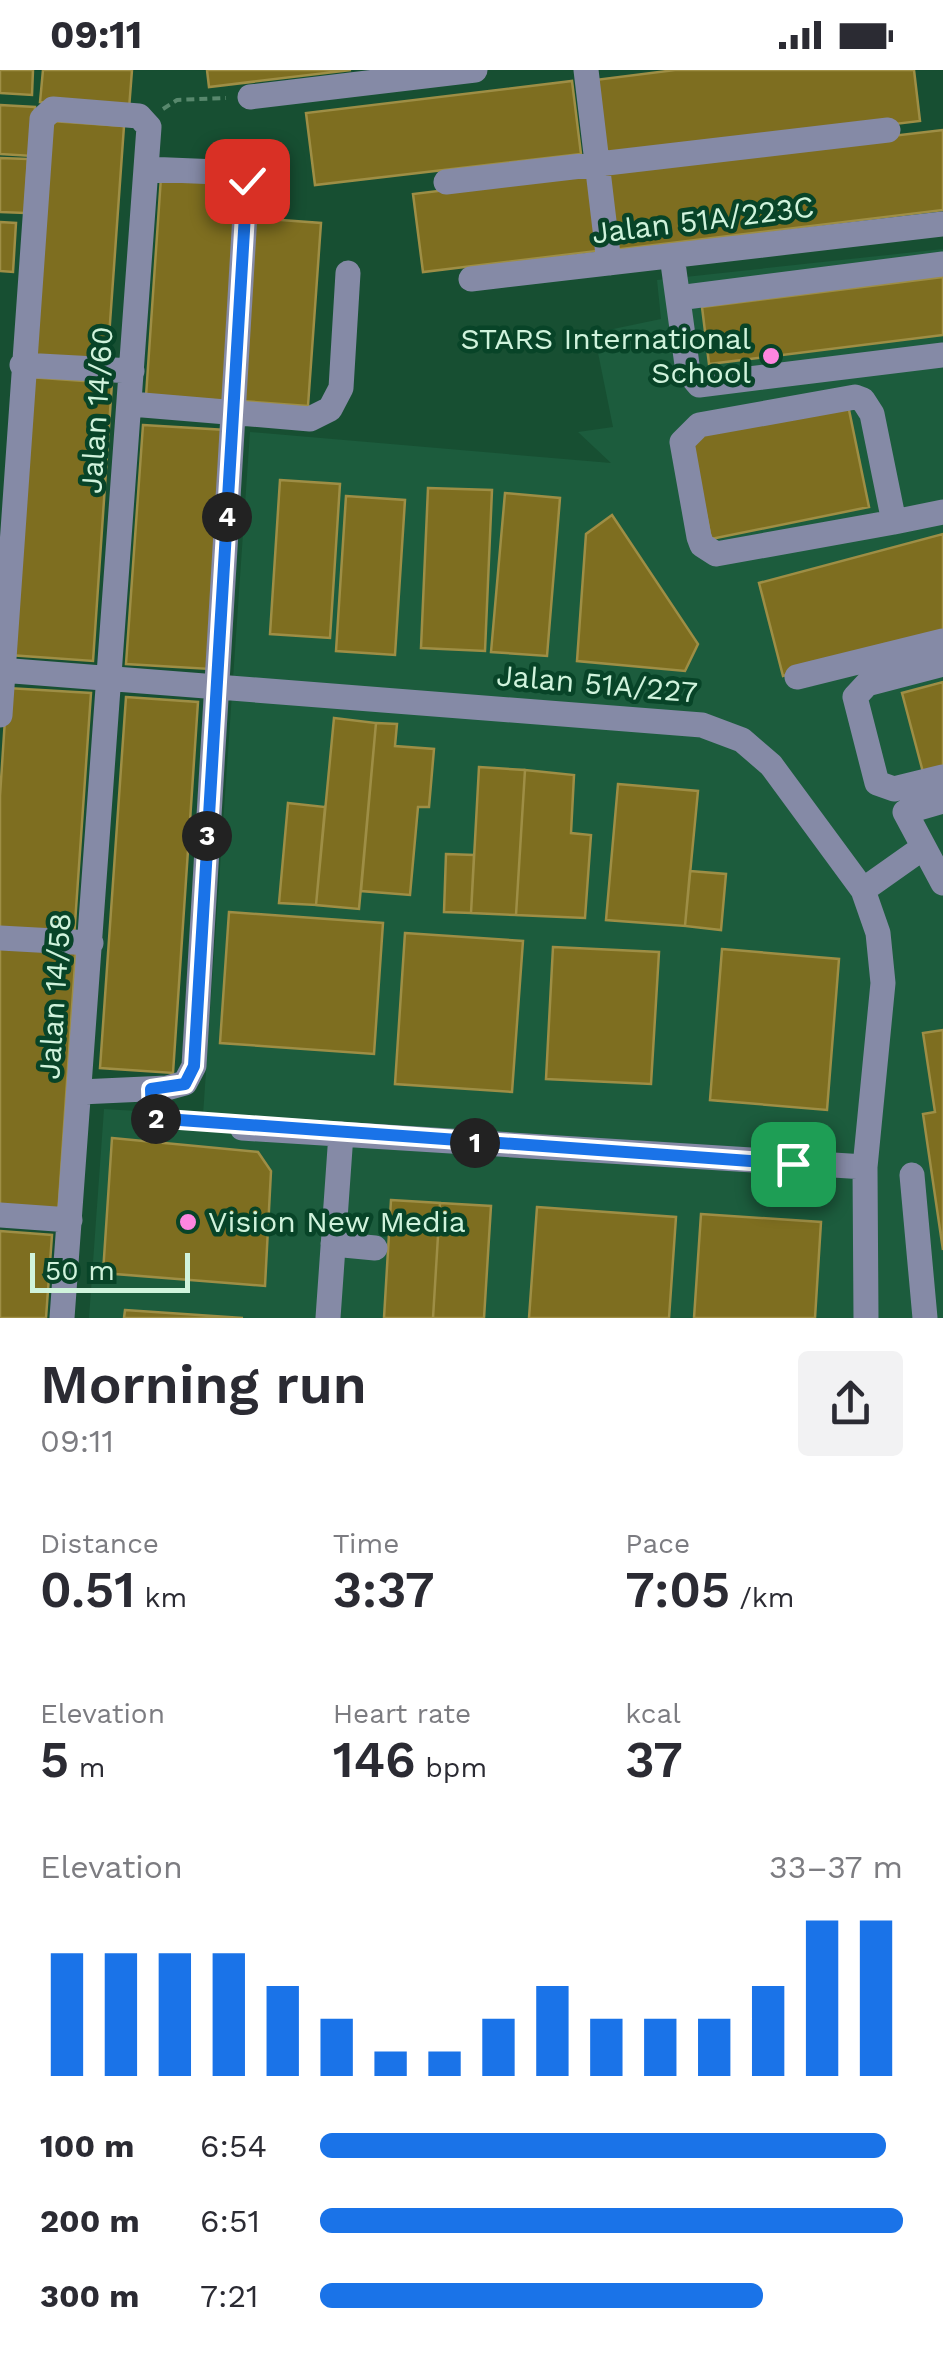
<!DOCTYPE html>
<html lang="en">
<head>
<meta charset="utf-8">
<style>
  :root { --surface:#fff; --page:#f2f2f3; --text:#2b2b33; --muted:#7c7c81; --accent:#1a73e8 }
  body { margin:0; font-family:"Work Sans",sans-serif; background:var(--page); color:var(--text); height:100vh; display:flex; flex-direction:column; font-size:38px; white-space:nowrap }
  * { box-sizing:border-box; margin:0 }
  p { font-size:32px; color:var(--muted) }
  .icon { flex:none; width:55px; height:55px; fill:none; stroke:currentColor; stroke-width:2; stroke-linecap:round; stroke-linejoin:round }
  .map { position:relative; height:1248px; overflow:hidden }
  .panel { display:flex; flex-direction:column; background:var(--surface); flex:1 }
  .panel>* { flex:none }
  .scale { position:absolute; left:30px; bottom:25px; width:160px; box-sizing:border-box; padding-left:10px; border:5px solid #d0f3dc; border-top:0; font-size:28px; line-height:35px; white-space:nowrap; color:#d0f3dc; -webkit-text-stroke:8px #084428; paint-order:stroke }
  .pin { position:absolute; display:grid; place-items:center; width:85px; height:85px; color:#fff; margin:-42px; border-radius:20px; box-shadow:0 5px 15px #0006 }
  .km { position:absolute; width:50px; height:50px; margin:-25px; border-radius:50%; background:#222; color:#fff; font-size:28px; line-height:50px; text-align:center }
  .round { display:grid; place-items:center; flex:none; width:105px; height:105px; border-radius:10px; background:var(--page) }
  .head { display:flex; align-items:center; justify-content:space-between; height:170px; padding:0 40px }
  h1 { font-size:55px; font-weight:600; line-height:75px }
  .figures { display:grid; grid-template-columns:repeat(3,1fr); gap:15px; height:170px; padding:10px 40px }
  .figures div { display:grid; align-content:center }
  .figures b { font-size:50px; font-weight:600 }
  .figures small { font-size:28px; font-weight:400 }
  .figures p { font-size:28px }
  .chart { height:280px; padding:20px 40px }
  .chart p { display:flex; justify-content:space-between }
  .chart svg { width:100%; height:180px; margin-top:10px; stroke:var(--accent); stroke-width:6 }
  ul { padding:0 40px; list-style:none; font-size:32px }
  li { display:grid; grid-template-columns:160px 120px 1fr; align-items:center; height:75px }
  li i { height:25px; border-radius:12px; background:var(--accent) }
  .status { display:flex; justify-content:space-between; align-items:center; height:70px; padding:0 50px; background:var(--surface); direction:ltr }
  .status svg { height:28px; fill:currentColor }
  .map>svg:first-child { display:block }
  .built { fill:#1c5c3d }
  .building { fill:#7e6e20; stroke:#9e8e45; stroke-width:2.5 }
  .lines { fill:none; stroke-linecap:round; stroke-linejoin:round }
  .path { stroke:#58886d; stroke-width:4; stroke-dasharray:8 5; stroke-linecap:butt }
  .minor { stroke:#858aa6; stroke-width:25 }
  .route-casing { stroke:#fff; stroke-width:20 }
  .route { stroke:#1a73e8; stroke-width:12 }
  .poi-dot { fill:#fe86e0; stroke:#084428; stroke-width:4 }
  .labels { text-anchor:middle; stroke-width:9; stroke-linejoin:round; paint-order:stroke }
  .street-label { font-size:30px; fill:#d0f3dc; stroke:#084428 }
  .poi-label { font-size:30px; fill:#d0f3dc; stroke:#084428; text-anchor:end }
</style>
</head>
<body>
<div class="status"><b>09:11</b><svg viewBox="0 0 49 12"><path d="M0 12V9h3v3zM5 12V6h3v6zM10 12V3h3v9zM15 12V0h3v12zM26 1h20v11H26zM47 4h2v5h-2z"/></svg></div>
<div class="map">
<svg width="943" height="1248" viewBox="0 0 943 1248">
  <rect width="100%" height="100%" fill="#174f32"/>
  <path class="built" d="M 943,179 L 943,1248 L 89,1248 L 104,1039 L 203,1045 L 250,362 L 611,393 L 578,362 L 613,357 L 594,263 L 661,249 L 657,210 Z"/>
  <path class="building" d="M 0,0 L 33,0 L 32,25 L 0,23 Z
    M 43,0 L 132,0 L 129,39 L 40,32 Z
    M 207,0 L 351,0 L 209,17 Z
    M 675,0 L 914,0 L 920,51 L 604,89 L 595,10 Z
    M 572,11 L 581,84 L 315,115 L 306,43 Z
    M 0,35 L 35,37 L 32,86 L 0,84 Z
    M 51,51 L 124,56 L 107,295 L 35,291 Z
    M 943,60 L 943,140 L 613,180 L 604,100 Z
    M 0,88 L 28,89 L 25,143 L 0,142 Z
    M 588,103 L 597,181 L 423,202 L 413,124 Z
    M 161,107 L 242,112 L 227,331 L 146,326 Z
    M 253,148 L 321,153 L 308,336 L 241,331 Z
    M 0,152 L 16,153 L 13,202 L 0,201 Z
    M 943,207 L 943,265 L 709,294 L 702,237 Z
    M 28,307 L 112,313 L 93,591 L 9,585 Z
    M 848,335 L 869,437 L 711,469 L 690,366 Z
    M 143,355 L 226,360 L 210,599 L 126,594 Z
    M 280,410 L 340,414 L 330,568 L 270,564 Z
    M 428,418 L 492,420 L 485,581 L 421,578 Z
    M 505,423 L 560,428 L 547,586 L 491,582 Z
    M 346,426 L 405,430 L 395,585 L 336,581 Z
    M 612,445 L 698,574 L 685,601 L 577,591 L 586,464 Z
    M 943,464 L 943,563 L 783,606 L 759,513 Z
    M 943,612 L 943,701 L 924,706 L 902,623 Z
    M 7,618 L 91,623 L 74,868 L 0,863 L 0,726 Z
    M 126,627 L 198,632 L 173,1003 L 100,998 Z
    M 334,648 L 376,653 L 359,839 L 316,835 Z
    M 376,653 L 397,654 L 395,676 L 434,679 L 429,737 L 418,737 L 410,825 L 361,821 Z
    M 479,697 L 525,700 L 516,845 L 471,843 Z
    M 525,700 L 574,705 L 571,763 L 591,765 L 585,848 L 516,845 Z
    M 618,714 L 698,721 L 685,856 L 606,850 Z
    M 288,733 L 325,737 L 316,835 L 279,833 Z
    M 446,784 L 474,785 L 471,843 L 444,842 Z
    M 690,801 L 726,804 L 721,860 L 685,856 Z
    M 229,842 L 383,853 L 374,984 L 220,973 Z
    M 405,863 L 523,871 L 512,1022 L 395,1014 Z
    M 0,874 L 76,879 L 58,1145 L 0,1141 Z
    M 553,877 L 659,882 L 651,1014 L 546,1009 Z
    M 722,879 L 839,889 L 827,1040 L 710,1030 Z
    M 943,960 L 943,1180 L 923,1044 L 935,1042 L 923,963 Z
    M 112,1068 L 258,1082 L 271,1101 L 265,1216 L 103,1203 Z
    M 391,1130 L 440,1133 L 433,1248 L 384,1248 Z
    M 440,1133 L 491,1136 L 484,1248 L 433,1248 Z
    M 537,1137 L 676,1147 L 669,1248 L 529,1248 Z
    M 701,1144 L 821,1152 L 815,1248 L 694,1248 Z
    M 0,1161 L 52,1165 L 46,1248 L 0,1248 Z
    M 125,1240 L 243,1248 L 124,1248 Z"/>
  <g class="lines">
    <path class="path" d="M 163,39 L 177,30 L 226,28
      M 151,1039 L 152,1048 L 222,1056"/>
    <path class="minor" d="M 586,0 L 609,193
      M 250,27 L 475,0
      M 446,112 L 888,60
      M 672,186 L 688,302 L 699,315 L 943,285
      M 471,209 L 943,154
      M 678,228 L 943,194
      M 22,295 L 132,301
      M 131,334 L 310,349 L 330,339 L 341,318 L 348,203
      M 894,452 L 716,484 L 702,475 L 699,467 L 682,372 L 699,355 L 855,327 L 863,330 L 872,344 L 894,452 L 943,442
      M 943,594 L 867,614 L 855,627 L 877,713 L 894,719 L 943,707
      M 0,600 L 702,655 L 742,670 L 771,695 L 863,820 L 878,863 L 883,913 L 865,1097 L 866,1248
      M 797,607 L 943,571
      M 0,645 L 42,49 L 53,39 L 139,46 L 149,57 L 62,1248
      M 943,731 L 905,742 L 943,813
      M 863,820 L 921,779
      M 0,868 L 91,873
      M 80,1022 L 167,1018 L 185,1013 L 194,996 L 247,111 L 242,103 L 146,99
      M 242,1058 L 865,1097
      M 912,1105 L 925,1248
      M 0,1145 L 70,1150
      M 333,1174 L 375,1178
      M 328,1248 L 341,1064"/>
  </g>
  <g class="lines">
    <defs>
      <path id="route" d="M 247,111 L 194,996 L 185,1014 L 151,1019 L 152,1048 L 793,1094"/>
    </defs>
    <use href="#route" class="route-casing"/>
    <use href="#route" class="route"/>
  </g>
  <g class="poi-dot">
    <circle cx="771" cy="286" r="10"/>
    <circle cx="188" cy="1152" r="10"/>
  </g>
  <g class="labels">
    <g class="street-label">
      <text transform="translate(703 150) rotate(-7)" y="10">Jalan 51A/223C</text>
      <text transform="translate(97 340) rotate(-86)" y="10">Jalan 14/60</text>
      <text transform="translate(597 614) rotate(5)" y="10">Jalan 51A/227</text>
      <text transform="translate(55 926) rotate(-86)" y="10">Jalan 14/58</text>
    </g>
    <g class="poi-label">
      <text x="751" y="279">STARS International<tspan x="751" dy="34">School</tspan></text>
      <text x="208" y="1162" text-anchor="start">Vision New Media</text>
    </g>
  </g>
</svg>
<div class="scale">50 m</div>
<div class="pin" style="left:793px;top:1094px;background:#1e9e55"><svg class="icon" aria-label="arrive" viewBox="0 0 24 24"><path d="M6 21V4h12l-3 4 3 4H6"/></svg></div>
<div class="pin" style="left:247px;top:111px;background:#d93025"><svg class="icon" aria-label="check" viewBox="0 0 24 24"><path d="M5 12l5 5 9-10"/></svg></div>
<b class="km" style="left:475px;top:1073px">1</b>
<b class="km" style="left:156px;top:1049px">2</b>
<b class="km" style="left:207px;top:766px">3</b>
<b class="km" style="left:227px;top:447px">4</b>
</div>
<section class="panel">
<div class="head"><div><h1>Morning run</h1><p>09:11</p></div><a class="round"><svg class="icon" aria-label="share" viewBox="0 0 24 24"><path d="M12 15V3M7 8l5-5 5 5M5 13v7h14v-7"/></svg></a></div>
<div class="figures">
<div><p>Distance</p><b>0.51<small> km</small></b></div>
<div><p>Time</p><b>3:37</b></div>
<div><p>Pace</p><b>7:05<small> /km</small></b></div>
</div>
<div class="figures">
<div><p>Elevation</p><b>5<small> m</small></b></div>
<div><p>Heart rate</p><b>146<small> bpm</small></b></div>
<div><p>kcal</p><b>37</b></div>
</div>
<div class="chart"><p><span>Elevation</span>33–37 m</p>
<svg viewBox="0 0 160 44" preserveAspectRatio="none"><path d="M5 44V14M15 44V14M25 44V14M35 44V14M45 44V22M55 44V30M65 44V38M75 44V38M85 44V30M95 44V22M105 44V30M115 44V30M125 44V30M135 44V22M145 44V6M155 44V6"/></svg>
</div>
<ul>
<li><b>100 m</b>6:54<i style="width:97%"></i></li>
<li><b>200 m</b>6:51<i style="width:100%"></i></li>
<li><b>300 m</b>7:21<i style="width:76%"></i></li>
</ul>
</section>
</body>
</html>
